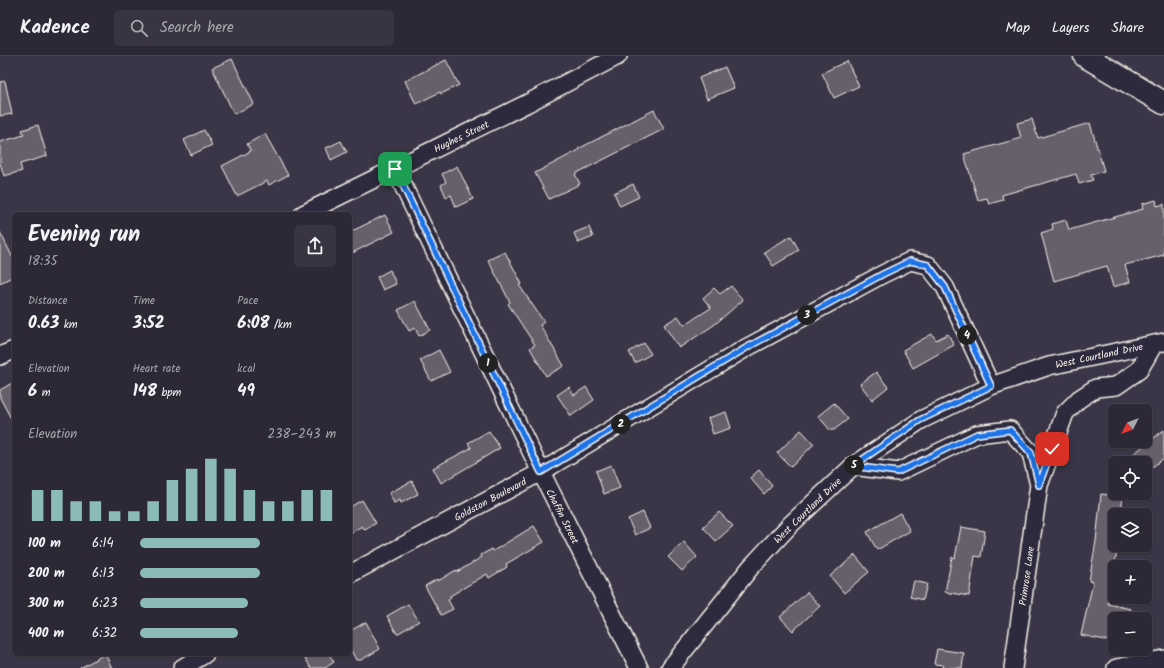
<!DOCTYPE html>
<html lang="en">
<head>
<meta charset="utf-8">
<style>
  :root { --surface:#2c2835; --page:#383441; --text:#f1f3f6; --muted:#a6a6ad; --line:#484450; --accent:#8bbbb9 }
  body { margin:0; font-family:Kalam,sans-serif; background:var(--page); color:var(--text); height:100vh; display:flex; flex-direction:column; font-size:15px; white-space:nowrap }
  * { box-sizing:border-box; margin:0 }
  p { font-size:13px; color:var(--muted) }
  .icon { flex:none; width:22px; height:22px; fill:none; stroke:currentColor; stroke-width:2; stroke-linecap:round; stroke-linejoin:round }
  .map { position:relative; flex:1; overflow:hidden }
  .side { position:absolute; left:12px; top:156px; width:340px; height:444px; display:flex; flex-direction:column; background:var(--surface); border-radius:6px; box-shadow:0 1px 3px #0004,0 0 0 1px var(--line) }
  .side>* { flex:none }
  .needle { width:26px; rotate:228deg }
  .buttons { position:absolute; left:1108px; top:348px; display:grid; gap:8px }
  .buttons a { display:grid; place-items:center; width:44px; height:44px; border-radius:6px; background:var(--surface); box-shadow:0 1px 3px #0004,0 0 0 1px var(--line); font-size:20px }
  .pin { position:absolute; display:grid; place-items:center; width:34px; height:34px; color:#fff; margin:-17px; border-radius:8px; box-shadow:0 2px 6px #0006 }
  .km { position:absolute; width:20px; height:20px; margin:-10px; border-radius:50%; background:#222; color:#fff; font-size:11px; line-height:20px; text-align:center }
  .round { display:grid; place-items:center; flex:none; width:42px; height:42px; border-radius:6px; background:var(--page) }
  .headline { display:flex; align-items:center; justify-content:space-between; height:68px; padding:0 16px }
  h1 { font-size:22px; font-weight:700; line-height:30px }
  .figures { display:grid; grid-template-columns:repeat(3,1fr); gap:6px; height:68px; padding:4px 16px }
  .figures div { display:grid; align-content:center }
  .figures b { font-size:17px; font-weight:700 }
  .figures small { font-size:11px; font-weight:400 }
  .figures p { font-size:11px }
  .chart { height:112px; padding:8px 16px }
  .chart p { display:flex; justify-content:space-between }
  .chart svg { width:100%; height:72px; margin-top:4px; stroke:var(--accent); stroke-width:6 }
  ul { padding:0 16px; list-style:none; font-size:13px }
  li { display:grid; grid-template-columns:64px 48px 1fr; align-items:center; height:30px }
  li i { height:10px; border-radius:5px; background:var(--accent) }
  header { display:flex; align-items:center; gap:24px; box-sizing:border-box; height:56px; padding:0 20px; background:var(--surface); border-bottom:1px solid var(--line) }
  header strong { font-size:19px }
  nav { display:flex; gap:22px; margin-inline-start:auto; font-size:14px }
  .search { width:280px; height:36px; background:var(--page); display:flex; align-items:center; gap:10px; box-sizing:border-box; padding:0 14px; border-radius:6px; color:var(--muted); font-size:15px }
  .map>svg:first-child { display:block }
  .building { fill:#65616c; stroke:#f4f1e8 }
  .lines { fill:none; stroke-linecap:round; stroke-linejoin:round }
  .minor-casing { stroke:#f4f1e8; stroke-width:20 }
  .tertiary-casing { stroke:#f4f1e8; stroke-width:25 }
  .minor { stroke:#2f2a3d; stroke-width:17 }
  .tertiary { stroke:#2f2a3d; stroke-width:22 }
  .route-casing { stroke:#fff; stroke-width:8 }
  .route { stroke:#1a73e8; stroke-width:5 }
  .labels { text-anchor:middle; stroke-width:3; stroke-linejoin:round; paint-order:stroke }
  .street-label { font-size:10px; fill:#f4f1e8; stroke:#2f2a3d }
</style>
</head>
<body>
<header>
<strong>Kadence</strong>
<div class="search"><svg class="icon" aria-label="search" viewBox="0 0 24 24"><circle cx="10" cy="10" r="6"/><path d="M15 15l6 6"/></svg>Search here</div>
<nav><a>Map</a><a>Layers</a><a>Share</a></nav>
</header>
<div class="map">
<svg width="1164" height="612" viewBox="0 0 1164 612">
  <rect width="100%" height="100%" fill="#3b3647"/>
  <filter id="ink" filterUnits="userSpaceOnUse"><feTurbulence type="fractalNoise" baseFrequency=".025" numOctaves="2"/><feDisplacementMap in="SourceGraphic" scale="8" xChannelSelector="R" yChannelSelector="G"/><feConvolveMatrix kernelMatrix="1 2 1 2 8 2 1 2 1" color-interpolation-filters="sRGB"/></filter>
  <g filter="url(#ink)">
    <path class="building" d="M 232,3 L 254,48 L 234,58 L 212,12 Z
      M 446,4 L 459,29 L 441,38 L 440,36 L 416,48 L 405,25 Z
      M 847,5 L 859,30 L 834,42 L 822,17 Z
      M 725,11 L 734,32 L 707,43 L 699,22 Z
      M 5,25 L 12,58 L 0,60 L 0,26 Z
      M 654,54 L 664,73 L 575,118 L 580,128 L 549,143 L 535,117 L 579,94 L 578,93 Z
      M 1032,63 L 1038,82 L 1090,67 L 1104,115 L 1091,119 L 1093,124 L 1079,128 L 1076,118 L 1002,139 L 1003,144 L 989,148 L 987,142 L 978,144 L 964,98 L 1021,82 L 1017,67 Z
      M 38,69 L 47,100 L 20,108 L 22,115 L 4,120 L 0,107 L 0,86 L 24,79 L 22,74 Z
      M 204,74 L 212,89 L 191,99 L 184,84 Z
      M 265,78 L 288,119 L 269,129 L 267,125 L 237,140 L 222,110 L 251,95 L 247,88 Z
      M 341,85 L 347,96 L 331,104 L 326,92 Z
      M 457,110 L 473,143 L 456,151 L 451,139 L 446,141 L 441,129 L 446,126 L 442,118 Z
      M 633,128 L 639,141 L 620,150 L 614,137 Z
      M 1156,144 L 1157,150 L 1164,148 L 1164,199 L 1125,209 L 1130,226 L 1113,231 L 1107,210 L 1054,225 L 1041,177 L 1053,173 L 1052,168 L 1066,164 L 1069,174 L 1143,153 L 1142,148 Z
      M 385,159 L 394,176 L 350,198 L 350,176 Z
      M 589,171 L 593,181 L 578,187 L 574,177 Z
      M 0,176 L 14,204 L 14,220 L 0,227 Z
      M 791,180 L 799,194 L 773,210 L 764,196 Z
      M 505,196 L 522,228 L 519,229 L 544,266 L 540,269 L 564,310 L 546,320 L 530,292 L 535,289 L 508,248 L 510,246 L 488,204 Z
      M 390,214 L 396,228 L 383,234 L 377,221 Z
      M 731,230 L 743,244 L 714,269 L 679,292 L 664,269 L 678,260 L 684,269 L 711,252 L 703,242 L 714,232 L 720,238 Z
      M 415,245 L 430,274 L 419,280 L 415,272 L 409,275 L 398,254 Z
      M 932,278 L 936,284 L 948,278 L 954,289 L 913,312 L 903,294 Z
      M 644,287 L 651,298 L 635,307 L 629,296 Z
      M 439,294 L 450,316 L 431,325 L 420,304 Z
      M 876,316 L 888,331 L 872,344 L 860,328 Z
      M 14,326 L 14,368 L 0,342 L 0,334 Z
      M 569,331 L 574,339 L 586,331 L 594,344 L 571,360 L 557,339 Z
      M 834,347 L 848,363 L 834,374 L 830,374 L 818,360 Z
      M 726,356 L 731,372 L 713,378 L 708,362 Z
      M 801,374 L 814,388 L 791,411 L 777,397 Z
      M 1164,374 L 1164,402 L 1145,417 L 1145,407 L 1138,407 L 1132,399 Z
      M 489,375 L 500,392 L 441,427 L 433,412 L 471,392 L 468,387 Z
      M 611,409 L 620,432 L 604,438 L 596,415 Z
      M 759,414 L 772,430 L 764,438 L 750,422 Z
      M 412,425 L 418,438 L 401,447 L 400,444 L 394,447 L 389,437 Z
      M 1108,437 L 1123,437 L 1121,459 L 1115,459 L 1115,489 L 1118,489 L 1108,548 L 1131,553 L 1129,563 L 1115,563 L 1115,571 L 1112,570 L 1109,585 L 1081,579 L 1093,526 L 1089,525 L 1096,485 L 1101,438 L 1108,439 Z
      M 362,444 L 376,467 L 365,474 L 362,470 L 350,477 L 350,451 Z
      M 643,456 L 650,472 L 635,479 L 628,463 Z
      M 719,456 L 733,470 L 716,485 L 703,471 Z
      M 900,457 L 910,475 L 877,494 L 867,476 Z
      M 534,470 L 544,486 L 506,508 L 507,511 L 489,522 L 487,518 L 450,540 L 451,542 L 448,544 L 453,553 L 441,559 L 425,530 L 437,523 L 438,525 L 456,514 L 457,516 L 482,501 L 481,499 L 492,493 L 493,495 Z
      M 961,471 L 985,475 L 981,501 L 975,500 L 969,540 L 945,536 L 952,501 L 955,502 Z
      M 684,486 L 697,501 L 682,515 L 668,501 Z
      M 855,499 L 869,516 L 844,537 L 830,520 Z
      M 914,525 L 927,528 L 923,544 L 910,541 Z
      M 807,536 L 820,550 L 793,575 L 780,561 Z
      M 408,548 L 419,565 L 397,578 L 387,560 Z
      M 366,566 L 380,593 L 361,604 L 356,604 L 350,592 L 350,575 Z
      M 937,593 L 964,597 L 962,612 L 942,612 L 943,609 L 934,608 Z
      M 105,598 L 112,612 L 80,612 Z
      M 311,598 L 329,598 L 334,606 L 325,612 L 311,612 L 305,602 Z"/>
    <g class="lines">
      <defs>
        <path id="minor" d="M 395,113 L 541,416 L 639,612
          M 303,158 L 526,48 L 618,0
          M 0,300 L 14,294
          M 853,410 L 898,416 L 977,378 L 1010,374 L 1031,397 L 1039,429 L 1013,612
          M 1039,429 L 1065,357 L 1079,343 L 1096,332 L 1116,330 L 1139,314 L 1154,288
          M 350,518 L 541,416 L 746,292 L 883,218 L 910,205 L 928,209 L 945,231 L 991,330
          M 182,612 L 205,598
          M 670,612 L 750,512 L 790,469 L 853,410 L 921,364 L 991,330 L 1049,310 L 1164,286
          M 1116,612 L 1164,603"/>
        <path id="tertiary" d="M 1085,0 L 1164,47"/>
      </defs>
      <use href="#minor" class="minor-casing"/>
      <use href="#tertiary" class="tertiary-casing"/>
      <use href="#minor" class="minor"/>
      <use href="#tertiary" class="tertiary"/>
    </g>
  </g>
  <g class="lines" filter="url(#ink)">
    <defs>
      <path id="route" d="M 395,113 L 541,416 L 746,292 L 883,218 L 910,205 L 928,209 L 945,231 L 991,330 L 920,364 L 853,410 L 898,416 L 977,378 L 1010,374 L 1031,397 L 1039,429 L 1052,393"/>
    </defs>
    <use href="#route" class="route-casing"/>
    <use href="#route" class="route"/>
  </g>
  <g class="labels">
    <g class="street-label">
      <text transform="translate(461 80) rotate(-26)" y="4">Hughes Street</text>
      <text transform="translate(1099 299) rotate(-12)" y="4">West Courtland Drive</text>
      <text transform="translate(490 443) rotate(-28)" y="4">Goldston Boulevard</text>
      <text transform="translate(807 454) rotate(-44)" y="4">West Courtland Drive</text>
      <text transform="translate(563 460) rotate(63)" y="4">Chaffin Street</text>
      <text transform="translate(1026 520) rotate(-82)" y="4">Primrose Lane</text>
    </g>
  </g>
</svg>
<div class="buttons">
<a><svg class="needle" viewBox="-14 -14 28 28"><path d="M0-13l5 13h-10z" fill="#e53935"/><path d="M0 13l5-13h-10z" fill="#a6a6ad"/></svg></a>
<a><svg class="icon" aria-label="locate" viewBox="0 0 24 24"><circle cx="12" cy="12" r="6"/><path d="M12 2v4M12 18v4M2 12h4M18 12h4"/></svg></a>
<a><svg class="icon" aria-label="layers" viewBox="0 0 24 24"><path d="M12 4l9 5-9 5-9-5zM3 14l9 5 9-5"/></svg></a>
<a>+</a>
<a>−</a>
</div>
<div class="pin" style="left:395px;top:113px;background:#1e9e55"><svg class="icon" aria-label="arrive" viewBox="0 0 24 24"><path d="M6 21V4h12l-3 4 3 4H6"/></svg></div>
<div class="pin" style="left:1052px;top:393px;background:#d93025"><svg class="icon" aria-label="check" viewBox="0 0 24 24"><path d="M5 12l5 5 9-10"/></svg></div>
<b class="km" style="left:488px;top:307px">1</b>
<b class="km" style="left:621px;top:368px">2</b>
<b class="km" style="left:807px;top:259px">3</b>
<b class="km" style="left:967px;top:279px">4</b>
<b class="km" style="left:854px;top:409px">5</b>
<section class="side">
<div class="headline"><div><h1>Evening run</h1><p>18:35</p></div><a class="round"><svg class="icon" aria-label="share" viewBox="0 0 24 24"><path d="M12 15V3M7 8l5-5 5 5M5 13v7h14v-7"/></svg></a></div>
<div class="figures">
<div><p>Distance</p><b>0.63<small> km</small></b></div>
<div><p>Time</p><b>3:52</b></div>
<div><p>Pace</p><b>6:08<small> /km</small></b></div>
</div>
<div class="figures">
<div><p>Elevation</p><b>6<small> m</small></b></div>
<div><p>Heart rate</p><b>148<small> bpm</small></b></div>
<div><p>kcal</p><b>49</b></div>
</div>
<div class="chart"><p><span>Elevation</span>238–243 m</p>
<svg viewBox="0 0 160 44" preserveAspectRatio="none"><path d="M5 44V25M15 44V25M25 44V32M35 44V32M45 44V38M55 44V38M65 44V32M75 44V19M85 44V12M95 44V6M105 44V12M115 44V25M125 44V32M135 44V32M145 44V25M155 44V25"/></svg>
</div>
<ul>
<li><b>100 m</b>6:14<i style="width:61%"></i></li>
<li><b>200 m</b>6:13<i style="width:61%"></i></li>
<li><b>300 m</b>6:23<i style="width:55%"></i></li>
<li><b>400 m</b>6:32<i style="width:50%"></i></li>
</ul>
</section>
</div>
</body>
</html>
